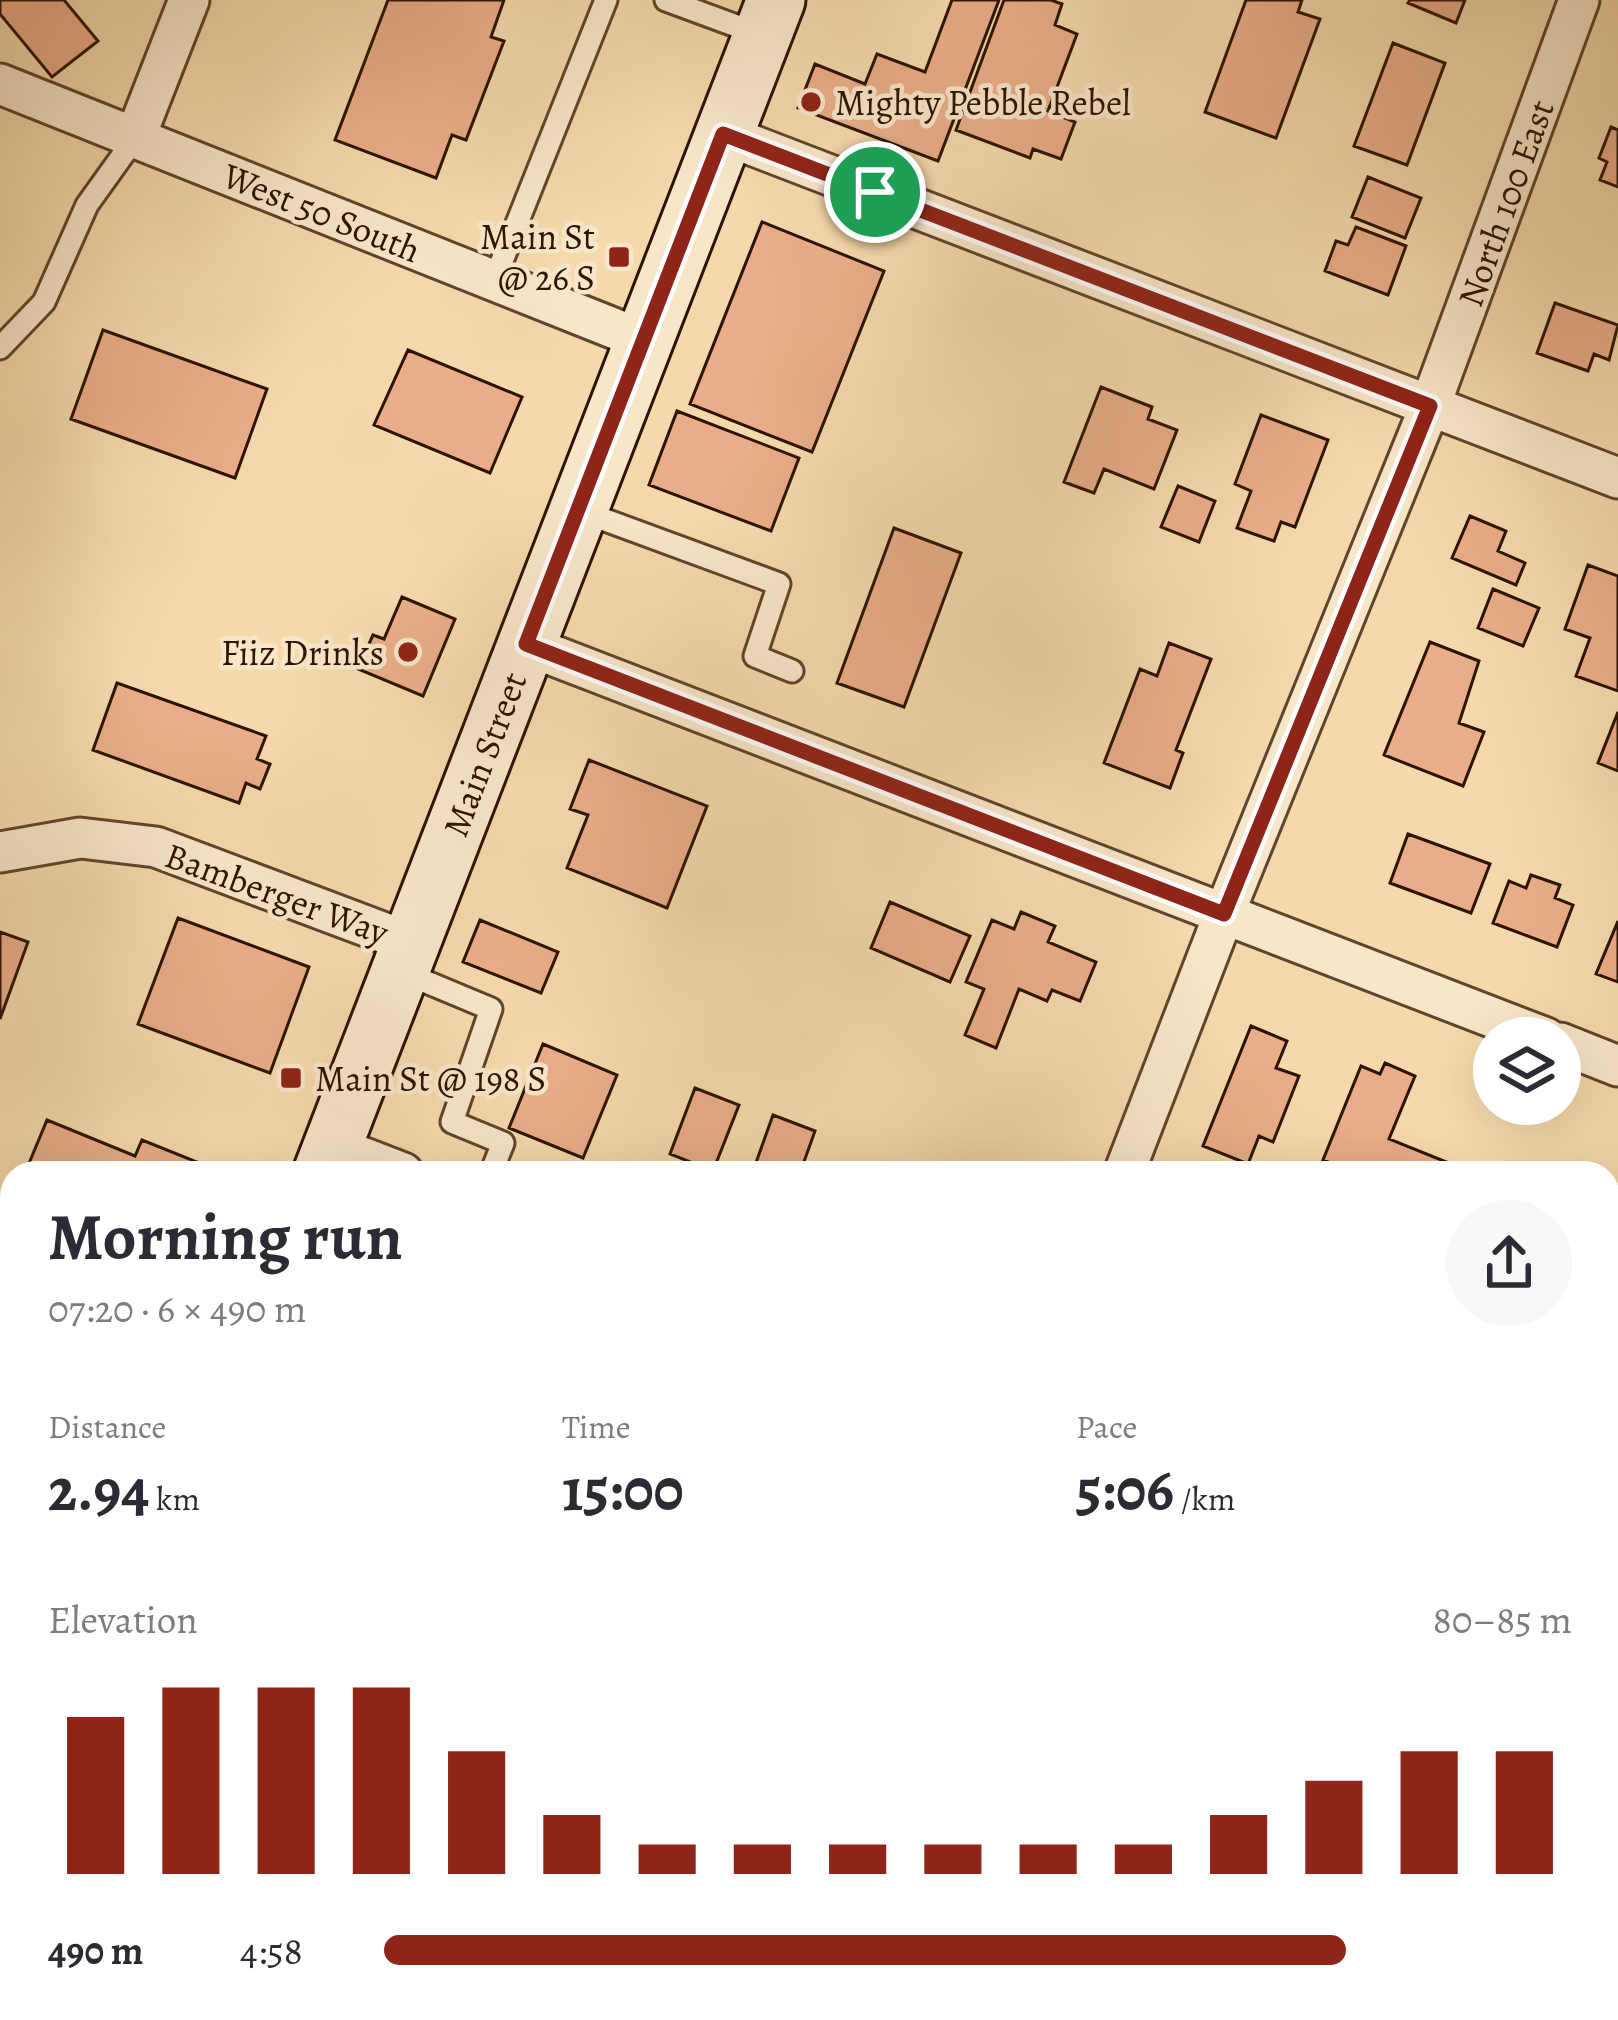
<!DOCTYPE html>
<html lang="en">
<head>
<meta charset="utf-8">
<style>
  :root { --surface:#fff; --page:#f7f7f7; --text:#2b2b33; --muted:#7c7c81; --accent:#8f2418 }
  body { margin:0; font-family:Alegreya,serif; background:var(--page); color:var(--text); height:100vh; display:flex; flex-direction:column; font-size:45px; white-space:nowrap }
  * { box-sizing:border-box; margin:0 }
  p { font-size:39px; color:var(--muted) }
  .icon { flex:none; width:66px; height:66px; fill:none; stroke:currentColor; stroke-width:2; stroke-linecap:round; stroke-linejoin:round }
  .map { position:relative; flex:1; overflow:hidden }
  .sheet { position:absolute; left:0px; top:1161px; width:1620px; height:861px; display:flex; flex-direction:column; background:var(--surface); border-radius:36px 36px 0 0; box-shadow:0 12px 48px #0002 }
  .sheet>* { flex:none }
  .buttons { position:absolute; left:1473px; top:1017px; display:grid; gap:24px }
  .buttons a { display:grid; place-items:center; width:108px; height:108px; border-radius:50%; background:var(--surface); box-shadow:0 12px 48px #0002; font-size:60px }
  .pin { position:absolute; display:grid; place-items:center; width:102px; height:102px; color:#fff; margin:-51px; border:6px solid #fff; border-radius:50%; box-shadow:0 3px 12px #0007 }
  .round { display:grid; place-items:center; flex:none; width:126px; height:126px; border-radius:63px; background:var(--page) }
  .headline { display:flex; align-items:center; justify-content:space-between; height:204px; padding:0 48px }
  h1 { font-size:66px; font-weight:600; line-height:90px }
  .metrics { display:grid; grid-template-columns:repeat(3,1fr); gap:18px; height:204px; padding:12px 48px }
  .metrics div { display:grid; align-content:center }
  .metrics b { font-size:60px; font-weight:600 }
  .metrics small { font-size:33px; font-weight:400 }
  .metrics p { font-size:33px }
  .chart { height:336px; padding:24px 48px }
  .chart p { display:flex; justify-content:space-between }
  .chart svg { width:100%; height:216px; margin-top:12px; stroke:var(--accent); stroke-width:6 }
  ul { padding:0 48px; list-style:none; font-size:39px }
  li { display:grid; grid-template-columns:192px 144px 1fr; align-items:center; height:90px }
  li i { height:30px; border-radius:15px; background:var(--accent) }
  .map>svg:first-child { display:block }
  .building { fill:#e8ae89; stroke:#2e1300; stroke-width:3 }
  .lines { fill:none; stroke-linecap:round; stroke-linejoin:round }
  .lane-casing { stroke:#60442b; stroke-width:27 }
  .street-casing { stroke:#60442b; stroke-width:45 }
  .secondary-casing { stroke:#2e1300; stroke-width:63 }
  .lane { stroke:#f8e6c9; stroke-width:21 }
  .street { stroke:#f8e6c9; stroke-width:39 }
  .secondary { stroke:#f8e6c9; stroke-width:57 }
  .route-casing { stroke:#fff; stroke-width:24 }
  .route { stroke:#8f2418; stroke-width:15 }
  .poi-dot { fill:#8f2418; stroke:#f8e6c9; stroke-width:4.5 }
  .labels { text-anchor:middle; stroke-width:9; stroke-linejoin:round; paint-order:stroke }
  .poi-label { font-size:36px; fill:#2e1300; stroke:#f8e6c9; text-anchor:start }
  .street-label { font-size:36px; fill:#2e1300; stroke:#f8e6c9 }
</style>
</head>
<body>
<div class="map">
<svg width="1618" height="2020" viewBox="0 0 1618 2020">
  <rect width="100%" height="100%" fill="#f5d9ac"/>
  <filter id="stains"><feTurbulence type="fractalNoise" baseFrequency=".00167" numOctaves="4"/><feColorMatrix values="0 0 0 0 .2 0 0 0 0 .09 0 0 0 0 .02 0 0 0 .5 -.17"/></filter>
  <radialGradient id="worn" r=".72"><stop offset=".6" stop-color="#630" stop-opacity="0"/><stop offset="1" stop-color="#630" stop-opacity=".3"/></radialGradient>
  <path class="building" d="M 0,0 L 64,0 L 98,41 L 52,77 L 0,14 Z
    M 388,0 L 504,0 L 491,37 L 504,41 L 466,140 L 452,135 L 436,178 L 335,140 Z
    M 952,0 L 999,0 L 938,161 L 798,108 L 815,64 L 865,84 L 877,54 L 925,72 Z
    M 1004,0 L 1051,0 L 1062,4 L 1055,25 L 1077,34 L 1048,111 L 1075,122 L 1061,159 L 1033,149 L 1030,158 L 956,130 Z
    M 1246,0 L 1302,0 L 1298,12 L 1320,19 L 1276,138 L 1205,112 Z
    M 1410,0 L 1465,0 L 1456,23 L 1408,3 Z
    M 1393,43 L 1445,63 L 1407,165 L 1354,146 Z
    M 1611,127 L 1618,130 L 1618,187 L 1600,180 L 1607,162 L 1599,158 Z
    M 1368,177 L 1421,198 L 1405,238 L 1352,217 Z
    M 762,222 L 884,271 L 812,452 L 690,404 Z
    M 1356,227 L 1406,246 L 1388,295 L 1325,271 L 1336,241 L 1348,245 Z
    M 1555,303 L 1618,325 L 1609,360 L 1594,354 L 1588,371 L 1537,353 Z
    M 103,330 L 267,389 L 235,478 L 71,419 Z
    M 408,350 L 522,397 L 490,473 L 374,425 Z
    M 1101,387 L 1152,407 L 1148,419 L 1177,430 L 1154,489 L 1104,469 L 1094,493 L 1064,482 Z
    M 677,411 L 799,458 L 771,531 L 649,485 Z
    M 1261,415 L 1328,440 L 1295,527 L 1281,522 L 1274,541 L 1237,528 L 1251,491 L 1235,484 Z
    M 1178,486 L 1215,501 L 1199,542 L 1161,527 Z
    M 1470,516 L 1506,531 L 1498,551 L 1525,563 L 1516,585 L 1452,558 Z
    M 894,528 L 961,553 L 904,707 L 837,683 Z
    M 1588,565 L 1618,576 L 1618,691 L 1576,676 L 1590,638 L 1565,629 Z
    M 1493,589 L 1539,608 L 1523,646 L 1478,628 Z
    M 402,597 L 455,619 L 423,696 L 358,669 L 373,635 L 384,639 Z
    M 1430,642 L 1479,661 L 1459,723 L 1484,732 L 1463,786 L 1384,755 Z
    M 1169,643 L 1211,659 L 1176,750 L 1183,753 L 1170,788 L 1104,763 L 1140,669 L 1157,676 Z
    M 117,683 L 266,736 L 257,759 L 270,764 L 260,789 L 246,783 L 239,803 L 93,750 Z
    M 1618,712 L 1618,771 L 1598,763 Z
    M 589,760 L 707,806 L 667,908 L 567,868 L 588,815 L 570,809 Z
    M 1408,834 L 1490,864 L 1471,913 L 1390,883 Z
    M 1531,875 L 1560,885 L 1555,898 L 1573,905 L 1557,947 L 1493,923 L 1509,881 L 1526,888 Z
    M 890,902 L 970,936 L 950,982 L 871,948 Z
    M 1021,912 L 1055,926 L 1048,942 L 1096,962 L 1080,1001 L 1052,990 L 1047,1001 L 1019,989 L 996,1048 L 965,1035 L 984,989 L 966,982 L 992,920 L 1014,929 Z
    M 178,918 L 309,967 L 270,1073 L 138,1024 Z
    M 480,920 L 558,952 L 541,993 L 463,962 Z
    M 1618,921 L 1618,982 L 1596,974 Z
    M 0,932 L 28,942 L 0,1019 Z
    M 1251,1026 L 1287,1041 L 1276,1068 L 1299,1076 L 1273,1142 L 1259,1136 L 1248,1164 L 1203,1146 Z
    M 543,1044 L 617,1075 L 583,1158 L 509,1128 Z
    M 1385,1063 L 1415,1076 L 1389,1139 L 1449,1163 L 1444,1173 L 1355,1173 L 1323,1160 L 1361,1066 L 1380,1074 Z
    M 695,1088 L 739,1105 L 713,1171 L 670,1154 Z
    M 773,1115 L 815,1131 L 800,1173 L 753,1171 Z
    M 47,1120 L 135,1156 L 142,1140 L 202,1164 L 199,1173 L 25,1173 Z
    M 1615,1293 L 1618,1294 L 1618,1426 L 1608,1422 L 1608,1312 Z
    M 1608,1483 L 1618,1487 L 1618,1540 L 1608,1536 Z
    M 0,1536 L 12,1540 L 12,1639 L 0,1670 Z
    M 534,2010 L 617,2010 L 613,2020 L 559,2020 Z
    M 662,2010 L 725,2010 L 721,2020 L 658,2020 Z
    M 1351,2010 L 1403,2010 L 1400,2020 L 1379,2020 Z"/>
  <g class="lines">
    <defs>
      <path id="lane" d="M 666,0 L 761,35
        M 494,281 L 606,0
        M 0,348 L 44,302 L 87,205 L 135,138
        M 578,510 L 779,584 L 755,656 L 792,671
        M 400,971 L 491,1009 L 452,1122 L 503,1143 L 491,1173"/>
      <path id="street" d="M 0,84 L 643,340
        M 723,134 L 1618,478
        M 135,138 L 189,0
        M 526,645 L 1546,1038
        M 0,852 L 80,838 L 156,847 L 411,943
        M 1560,1043 L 1618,1066
        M 333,1146 L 403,1173
        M 1124,1173 L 1224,914 L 1430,406 L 1579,0
        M 0,1472 L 12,1477
        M 1608,1637 L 1618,1640
        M 1608,1877 L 1618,1852
        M 1037,2010 L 1063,2020
        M 1552,2020 L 1556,2010"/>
      <path id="secondary" d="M 322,1173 L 776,0
        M 0,2005 L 12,1975"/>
    </defs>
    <use href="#lane" class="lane-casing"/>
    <use href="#street" class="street-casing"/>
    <use href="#secondary" class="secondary-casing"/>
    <use href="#lane" class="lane"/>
    <use href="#street" class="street"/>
    <use href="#secondary" class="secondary"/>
  </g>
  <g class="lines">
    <defs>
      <path id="route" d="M 723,134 L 1430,406 L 1224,914 L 526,644 Z"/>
    </defs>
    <use href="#route" class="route-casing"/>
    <use href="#route" class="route"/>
  </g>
  <g class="poi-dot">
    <circle cx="811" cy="102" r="12"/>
    <rect x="607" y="245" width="24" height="24" rx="6"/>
    <circle cx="408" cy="652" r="12"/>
    <rect x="279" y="1066" width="24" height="24" rx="6"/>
  </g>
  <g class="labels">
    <g class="poi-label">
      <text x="835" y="115">Mighty Pebble Rebel</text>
      <text x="595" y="249" text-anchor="end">Main St<tspan x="595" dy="41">@ 26 S</tspan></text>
      <text x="384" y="665" text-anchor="end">Fiiz Drinks</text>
      <text x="315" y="1091">Main St @ 198 S</text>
    </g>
    <g class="street-label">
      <text transform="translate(1505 203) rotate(-70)" y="13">North 100 East</text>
      <text transform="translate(322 212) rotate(22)" y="13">West 50 South</text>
      <text transform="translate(484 754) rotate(-69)" y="13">Main Street</text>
      <text transform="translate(277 893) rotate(20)" y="13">Bamberger Way</text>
    </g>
  </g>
  <rect width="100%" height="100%" filter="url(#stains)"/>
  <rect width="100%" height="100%" fill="url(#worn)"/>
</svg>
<div class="buttons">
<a><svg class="icon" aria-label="layers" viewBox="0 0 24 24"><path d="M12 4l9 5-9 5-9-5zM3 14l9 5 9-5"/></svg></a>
</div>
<div class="pin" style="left:875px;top:192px;background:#1e9e55"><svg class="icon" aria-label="arrive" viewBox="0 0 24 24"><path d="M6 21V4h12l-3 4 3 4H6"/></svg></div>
<section class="sheet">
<div class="headline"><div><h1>Morning run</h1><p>07:20 · 6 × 490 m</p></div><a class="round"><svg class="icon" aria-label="share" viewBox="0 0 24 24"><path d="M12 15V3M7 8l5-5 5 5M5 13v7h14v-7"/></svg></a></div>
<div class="metrics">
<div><p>Distance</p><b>2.94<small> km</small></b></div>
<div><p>Time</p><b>15:00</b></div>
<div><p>Pace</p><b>5:06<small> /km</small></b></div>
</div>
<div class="chart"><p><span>Elevation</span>80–85 m</p>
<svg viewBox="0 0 160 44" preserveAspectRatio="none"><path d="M5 44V12M15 44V6M25 44V6M35 44V6M45 44V19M55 44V32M65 44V38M75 44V38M85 44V38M95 44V38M105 44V38M115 44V38M125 44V32M135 44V25M145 44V19M155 44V19"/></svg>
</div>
<ul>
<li><b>490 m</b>4:58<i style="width:81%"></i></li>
</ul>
</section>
</div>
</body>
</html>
